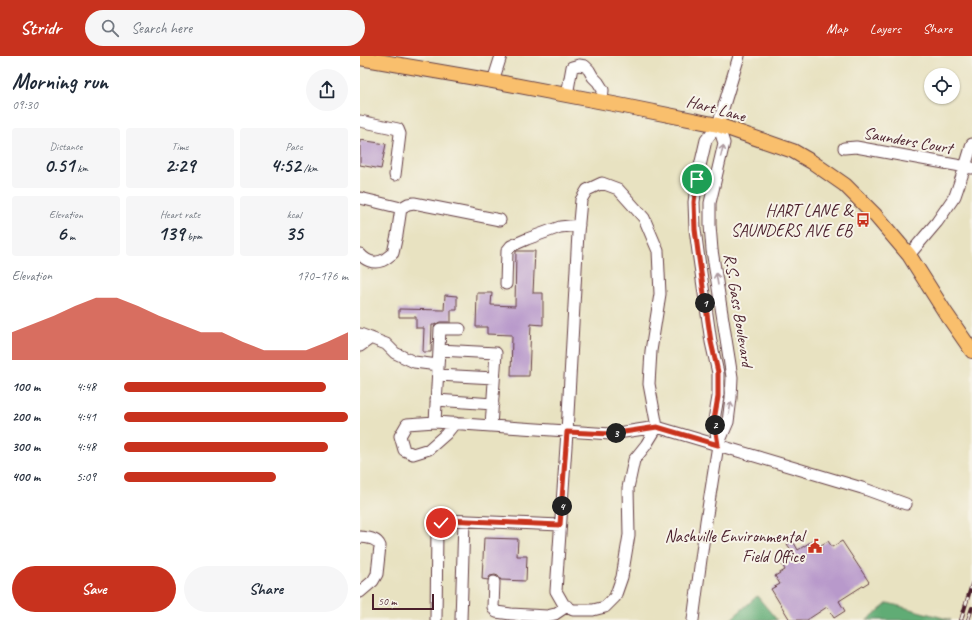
<!DOCTYPE html>
<html lang="en">
<head>
<meta charset="utf-8">
<style>
  :root { --surface:#fff; --page:#f6f6f7; --text:#1f2937; --muted:#747a83; --accent:#c8321e }
  body { margin:0; font-family:Caveat,sans-serif; background:var(--page); color:var(--text); height:100vh; display:flex; flex-direction:column; font-size:15px; white-space:nowrap }
  * { box-sizing:border-box; margin:0 }
  p { font-size:13px; color:var(--muted) }
  .icon { flex:none; width:22px; height:22px; fill:none; stroke:currentColor; stroke-width:2; stroke-linecap:round; stroke-linejoin:round }
  .map { position:relative; flex:1; overflow:hidden }
  .side { display:flex; flex-direction:column; background:var(--surface); width:360px }
  .side>* { flex:none }
  .controls { position:absolute; left:564px; top:12px; display:grid; gap:8px }
  .controls a { display:grid; place-items:center; width:36px; height:36px; border-radius:50%; background:var(--surface); box-shadow:0 1px 3px #0004; font-size:20px }
  .scale { position:absolute; left:12px; bottom:10px; width:62px; box-sizing:border-box; padding-left:4px; border:2px solid #4a1f2b; border-top:0; font-size:11px; line-height:14px; white-space:nowrap; color:#4a1f2b; -webkit-text-stroke:3px #f7f3e8; paint-order:stroke }
  .pin { position:absolute; display:grid; place-items:center; width:34px; height:34px; color:#fff; margin:-17px; border:2px solid #fff; border-radius:50%; box-shadow:0 1px 4px #0007 }
  .km { position:absolute; width:20px; height:20px; margin:-10px; border-radius:50%; background:#222; color:#fff; font-size:11px; line-height:20px; text-align:center }
  .round { display:grid; place-items:center; flex:none; width:42px; height:42px; border-radius:21px; background:var(--page) }
  .summary { display:flex; align-items:center; justify-content:space-between; height:68px; padding:0 12px }
  h1 { font-size:22px; font-weight:700; line-height:30px }
  .metrics { display:grid; grid-template-columns:repeat(3,1fr); gap:6px; height:68px; padding:4px 12px }
  .metrics div { display:grid; align-content:center; border-radius:4px; background:var(--page); text-align:center }
  .metrics b { font-size:20px; font-weight:700 }
  .metrics small { font-size:11px; font-weight:400 }
  .metrics p { font-size:11px }
  .chart { height:112px; padding:8px 12px }
  .chart p { display:flex; justify-content:space-between }
  .chart svg { width:100%; height:72px; margin-top:4px; fill:var(--accent); opacity:.7 }
  .action { display:flex; gap:8px; margin-top:auto; padding:8px 12px }
  .action a { flex:1; height:46px; border-radius:24px; background:var(--accent); color:#fff; font-size:16px; font-weight:700; line-height:46px; text-align:center }
  .action a+a { background:var(--page); color:var(--text) }
  ul { padding:0 12px; list-style:none; font-size:13px }
  li { display:grid; grid-template-columns:64px 48px 1fr; align-items:center; height:30px }
  li i { height:10px; border-radius:5px; background:var(--accent) }
  header { display:flex; align-items:center; gap:24px; box-sizing:border-box; height:56px; padding:0 20px; background:var(--accent); color:#fff }
  header strong { font-size:19px }
  nav { display:flex; gap:22px; margin-inline-start:auto; font-size:14px }
  .search { width:280px; height:36px; background:var(--page); display:flex; align-items:center; gap:10px; box-sizing:border-box; padding:0 14px; border-radius:22px; color:var(--muted); font-size:15px }
  main { display:flex; flex:1; min-height:0 }
  .map>svg:first-child { display:block }
  .forest { fill:#60ac74; stroke:#556650 }
  .building { fill:#b899cb }
  .lines { fill:none; stroke-linecap:round; stroke-linejoin:round }
  .minor-casing { stroke:#623c42; stroke-width:13 }
  .major-casing { stroke:#623c42; stroke-width:16 }
  .minor { stroke:#fff; stroke-width:11 }
  .major { stroke:#f9bf6d; stroke-width:14 }
  .rail-casing { stroke:#4a1f2b; stroke-width:4 }
  .rail { stroke:#f7f3e8; stroke-width:2.5; stroke-dasharray:8; stroke-linecap:butt }
  .oneway { stroke:#ae9aa0 }
  .route-casing { stroke:#fff; stroke-width:8 }
  .route { stroke:#c8321e; stroke-width:5 }
  .labels { text-anchor:middle; stroke-width:4; stroke-linejoin:round; paint-order:stroke }
  .street-label { font-size:17px; fill:#4a1f2b; stroke:#f7f3e8 }
  .poi-label { font-size:17px; fill:#4a1f2b; stroke:#f7f3e8; text-anchor:end }
</style>
</head>
<body>
<header>
<strong>Stridr</strong>
<div class="search"><svg class="icon" aria-label="search" viewBox="0 0 24 24"><circle cx="10" cy="10" r="6"/><path d="M15 15l6 6"/></svg>Search here</div>
<nav><a>Map</a><a>Layers</a><a>Share</a></nav>
</header>
<main>
<section class="side">
<div class="summary"><div><h1>Morning run</h1><p>09:30</p></div><a class="round"><svg class="icon" aria-label="share" viewBox="0 0 24 24"><path d="M12 15V3M7 8l5-5 5 5M5 13v7h14v-7"/></svg></a></div>
<div class="metrics">
<div><p>Distance</p><b>0.51<small> km</small></b></div>
<div><p>Time</p><b>2:29</b></div>
<div><p>Pace</p><b>4:52<small> /km</small></b></div>
</div>
<div class="metrics">
<div><p>Elevation</p><b>6<small> m</small></b></div>
<div><p>Heart rate</p><b>139<small> bpm</small></b></div>
<div><p>kcal</p><b>35</b></div>
</div>
<div class="chart"><p><span>Elevation</span>170–176 m</p>
<svg viewBox="0 0 160 44" preserveAspectRatio="none"><path d="M0 44V27L10 22L20 17L30 11L40 6L50 6L60 11L70 17L80 22L90 27L100 27L110 33L120 38L130 38L140 38L150 33L160 27V44z"/></svg>
</div>
<ul>
<li><b>100 m</b>4:48<i style="width:90%"></i></li>
<li><b>200 m</b>4:41<i style="width:100%"></i></li>
<li><b>300 m</b>4:48<i style="width:91%"></i></li>
<li><b>400 m</b>5:09<i style="width:68%"></i></li>
</ul>
<div class="action"><a>Save</a><a>Share</a></div>
</section>
<div class="map">
<svg width="612" height="564" viewBox="0 0 612 564">
  <rect width="100%" height="100%" fill="#f7f3e8"/>
  <filter id="ink" filterUnits="userSpaceOnUse"><feTurbulence type="fractalNoise" baseFrequency=".025" numOctaves="2"/><feDisplacementMap in="SourceGraphic" scale="8" xChannelSelector="R" yChannelSelector="G"/><feConvolveMatrix kernelMatrix="1 2 1 2 8 2 1 2 1" color-interpolation-filters="sRGB"/></filter>
  <filter id="wash" filterUnits="userSpaceOnUse"><feTurbulence type="fractalNoise" baseFrequency=".012" numOctaves="4" result="noise"/><feDisplacementMap in="SourceGraphic" scale="16" xChannelSelector="R" yChannelSelector="G"/><feGaussianBlur stdDeviation="0.9" result="paint"/><feColorMatrix in="noise" values="0 0 0 0 0 0 0 0 0 0 0 0 0 0 0 0 0 1.4 0 .05"/><feComposite in="paint" operator="in"/></filter>
  <g filter="url(#wash)">
    <rect width="100%" height="100%" fill="#e8e2c1"/>
    <path class="forest" d="M 397,540 L 417,564 L 370,564 Z
      M 528,547 L 591,564 L 507,564 Z"/>
    <g id="blocks">
      <path class="building" d="M 0,84 L 26,88 L 21,113 L 0,109 Z
        M 156,195 L 175,195 L 173,237 L 183,237 L 183,269 L 171,268 L 169,320 L 151,320 L 152,279 L 127,278 L 127,271 L 116,271 L 117,237 L 132,237 L 131,249 L 155,250 Z
        M 85,239 L 97,240 L 97,254 L 91,254 L 91,266 L 80,266 L 74,269 L 72,269 L 71,296 L 63,296 L 64,272 L 56,272 L 56,261 L 39,261 L 39,253 L 84,254 Z
        M 124,482 L 158,483 L 157,500 L 167,500 L 166,525 L 141,524 L 138,520 L 135,519 L 130,520 L 128,524 L 122,523 Z
        M 433,485 L 438,494 L 452,485 L 456,492 L 468,485 L 472,491 L 482,485 L 509,526 L 479,545 L 485,555 L 474,562 L 467,551 L 447,564 L 430,564 L 411,533 L 420,528 L 415,520 L 425,514 L 421,506 L 434,498 L 427,488 Z"/>
    </g>
  </g>
  <g filter="url(#ink)">
    <use href="#blocks" fill-opacity="0" stroke="#623c42" stroke-width="1"/>
    <g class="lines">
      <defs>
        <path id="minor" d="M 133,25 L 141,0
          M 207,39 L 212,11 L 219,9 L 225,10 L 229,14 L 233,21 L 238,26 L 243,34 L 242,45
          M 0,65 L 38,73 L 40,78 L 35,119
          M 484,92 L 496,91 L 612,112
          M 242,127 L 258,133 L 284,162 L 298,195 L 300,238 L 291,295 L 289,328 L 297,371 L 286,389 L 274,404 L 268,432 L 269,479 L 262,521 L 255,541 L 245,551 L 233,554 L 213,554 L 204,549 L 196,535 L 207,376 L 218,177 L 221,144 L 227,134 Z
          M 0,142 L 41,152
          M 0,198 C 5,204 13,208 21,205 C 25,204 29,200 33,197 L 37,179 L 41,152 L 48,148 L 54,147 L 140,164
          M 549,199 L 577,166 L 595,140 L 605,111 L 612,88
          M 146,228 L 147,195 L 151,190 L 167,183 L 200,171 L 219,169
          M 0,278 L 26,288 L 35,297 L 54,306 L 78,309 L 78,307
          M 0,290 L 11,282
          M 79,294 L 136,297 L 131,370 L 75,366 Z
          M 79,294 L 80,273 L 100,273
          M 78,319 L 134,322
          M 76,344 L 133,348
          M 75,366 L 47,368 L 40,380 L 44,394 L 53,398 L 69,393 L 86,378 L 95,367
          M 131,370 L 251,378 L 297,371 L 502,432 L 546,448
          M 358,388 L 354,364 L 358,341 L 358,317 L 351,286 L 338,196 L 335,173 L 334,146 L 337,123 L 346,84 L 358,69 L 379,0
          M 0,481 C 8,482 17,482 20,490 L 17,518 L 13,525 L 0,536
          M 134,526 L 133,551 L 136,556 L 151,558 L 187,560 L 195,558 L 207,550
          M 76,564 L 77,473 L 81,467 L 86,464 L 200,469
          M 101,564 L 104,465
          M 333,564 L 346,465 L 358,389 L 368,366 L 371,342 L 372,321 L 352,194 L 350,169 L 350,147 L 364,87 L 358,69"/>
        <path id="major" d="M 0,2 L 133,25 L 264,50 L 358,69 L 433,95 L 452,106 L 485,129 L 515,159 L 549,199 L 585,256 L 612,295"/>
      </defs>
      <use href="#minor" class="minor-casing"/>
      <use href="#major" class="major-casing"/>
      <use href="#minor" class="minor"/>
      <use href="#major" class="major"/>
      <defs>
        <path id="rail" d="M 601,564 L 612,528
          M 608,564 L 612,552"/>
      </defs>
      <use href="#rail" class="rail-casing"/>
      <use href="#rail" class="rail"/>
    </g>
    <defs><path id="oneway-shaft" d="M-6 0H5M1.5-3L5.5 0L1.5 3" fill="none" stroke-width="1.6" stroke-linecap="round" stroke-linejoin="round"/></defs>
    <g class="oneway">
      <use href="#oneway-shaft" transform="translate(362 95) rotate(-76)"/>
      <use href="#oneway-shaft" transform="translate(357 223) rotate(-99)"/>
      <use href="#oneway-shaft" transform="translate(370 352) rotate(-81)"/>
    </g>
  </g>
  <g class="lines" filter="url(#ink)">
    <defs>
      <path id="route" d="M 81,467 L 86,464 L 200,469 L 207,376 L 251,378 L 297,371 L 358,389 L 354,364 L 358,341 L 358,316 L 351,286 L 338,196 L 335,173 L 334,146 L 337,123"/>
    </defs>
    <use href="#route" class="route-casing"/>
    <use href="#route" class="route"/>
  </g>
  <defs>
    <symbol id="bus-bare" viewBox="-9 -9 18 18"><path d="M-5-6H5V4H4V6H2V4H-2V6H-4V4H-5ZM-3.5-4V0h7V-4ZM-3.5 1.2v1.5H-2V1.2ZM2 1.2v1.5H3.5V1.2Z" fill="#c8321e" stroke="#f7f3e8" stroke-width="2.5" paint-order="stroke"/></symbol>
    <symbol id="civic-bare" viewBox="-9 -9 18 18"><path d="M-.6-6.5H3V-4.5H.6V-3L4-1V1h2V6H-6V1h2V-1L-.6-3ZM-1.2 2.5V6h2.4V2.5Z" fill="#c8321e" stroke="#f7f3e8" stroke-width="2.5" paint-order="stroke"/></symbol>
  </defs>
  <g fill-rule="evenodd">
    <use href="#bus-bare" x="493" y="154" width="20" height="20"/>
    <use href="#civic-bare" x="445" y="480" width="20" height="20"/>
  </g>
  <g class="labels">
    <g class="street-label">
      <text transform="translate(356 52) rotate(15)" y="6">Hart Lane</text>
      <text transform="translate(548 84) rotate(10)" y="6">Saunders Court</text>
      <text transform="translate(379 254) rotate(81)" y="6">R.S. Gass Boulevard</text>
    </g>
    <g class="poi-label">
      <text x="492" y="160">HART LANE &amp;<tspan x="492" dy="20">SAUNDERS AVE EB</tspan></text>
      <text x="444" y="486">Nashville Environmental<tspan x="444" dy="20">Field Office</tspan></text>
    </g>
  </g>
</svg>
<div class="controls">
<a><svg class="icon" aria-label="locate" viewBox="0 0 24 24"><circle cx="12" cy="12" r="6"/><path d="M12 2v4M12 18v4M2 12h4M18 12h4"/></svg></a>
</div>
<div class="scale">50 m</div>
<div class="pin" style="left:337px;top:123px;background:#1e9e55"><svg class="icon" aria-label="arrive" viewBox="0 0 24 24"><path d="M6 21V4h12l-3 4 3 4H6"/></svg></div>
<div class="pin" style="left:81px;top:467px;background:#d93025"><svg class="icon" aria-label="check" viewBox="0 0 24 24"><path d="M5 12l5 5 9-10"/></svg></div>
<b class="km" style="left:345px;top:247px">1</b>
<b class="km" style="left:355px;top:369px">2</b>
<b class="km" style="left:256px;top:377px">3</b>
<b class="km" style="left:202px;top:450px">4</b>
</div>
</main>
</body>
</html>
